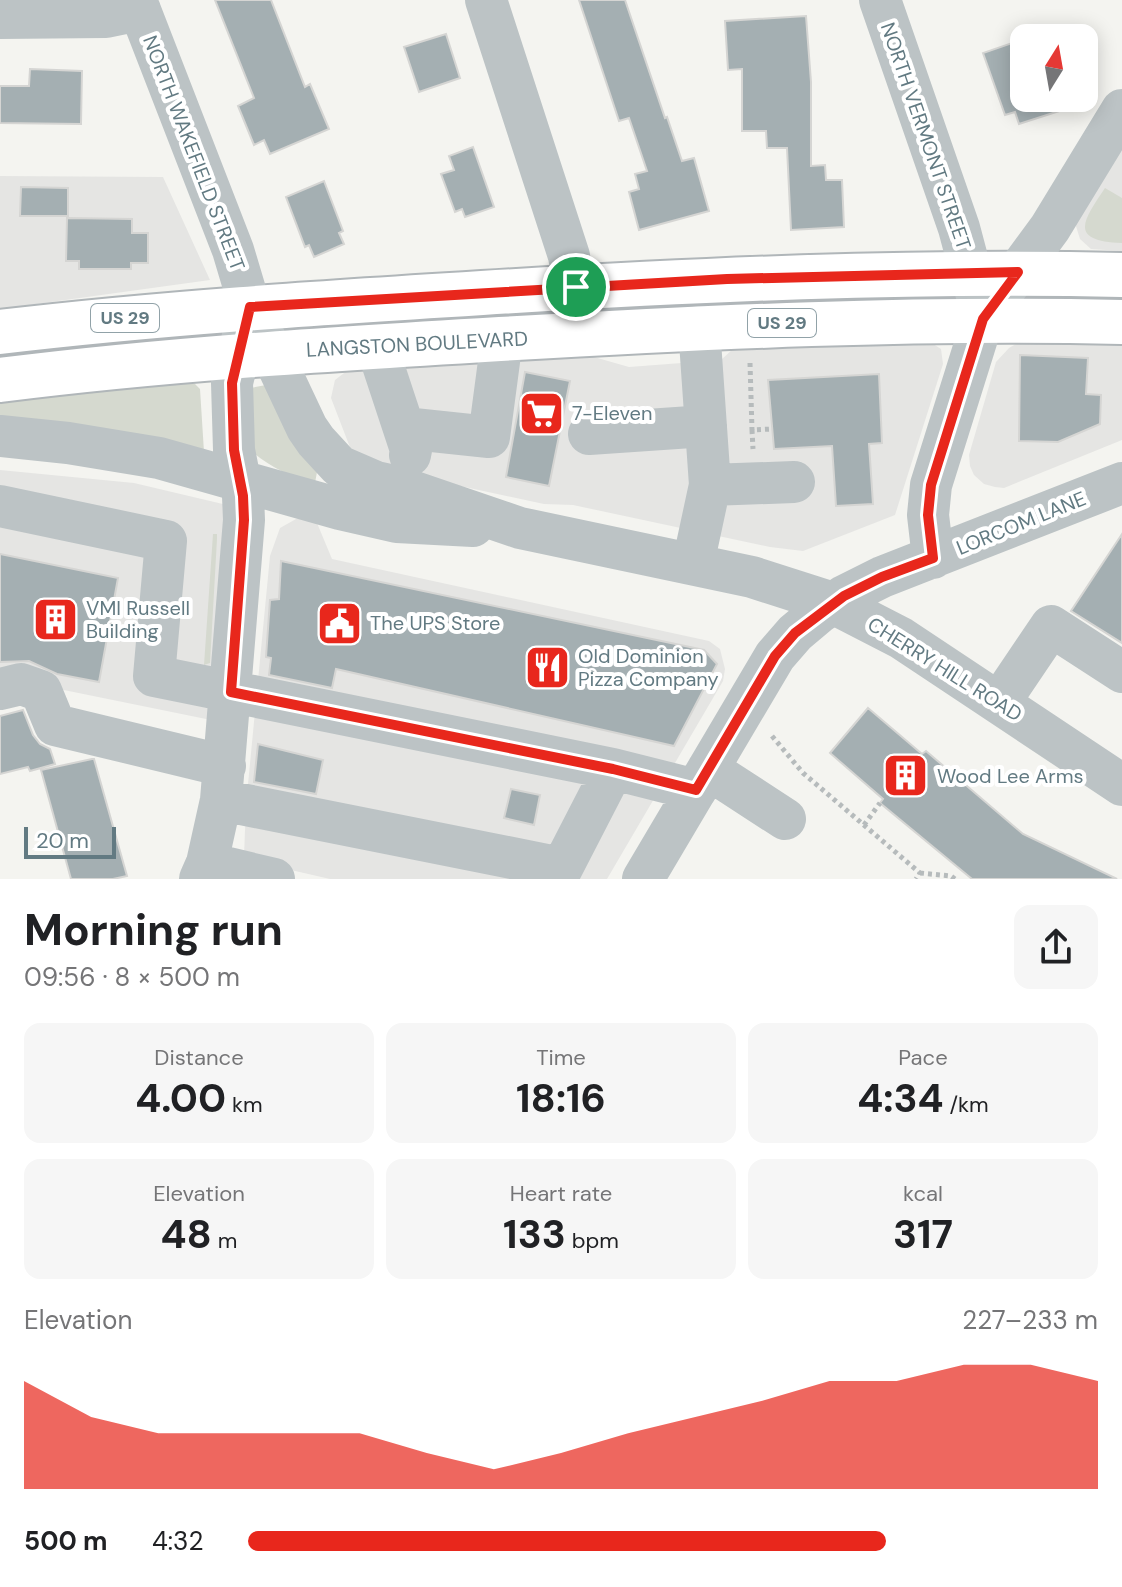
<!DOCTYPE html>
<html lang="en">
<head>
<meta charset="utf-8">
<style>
  :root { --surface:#fff; --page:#f6f6f6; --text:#202124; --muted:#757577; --accent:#e8271c }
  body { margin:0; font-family:"DM Sans",sans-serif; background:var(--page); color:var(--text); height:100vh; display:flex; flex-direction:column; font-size:30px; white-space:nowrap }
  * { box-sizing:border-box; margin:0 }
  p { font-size:26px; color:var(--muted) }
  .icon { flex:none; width:44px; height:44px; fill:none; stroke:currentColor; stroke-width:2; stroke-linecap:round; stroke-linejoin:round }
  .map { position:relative; height:879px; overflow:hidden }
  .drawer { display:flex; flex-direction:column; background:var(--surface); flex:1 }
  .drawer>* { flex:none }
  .needle { width:52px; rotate:11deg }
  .buttons { position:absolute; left:1010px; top:24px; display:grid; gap:16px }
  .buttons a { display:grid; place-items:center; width:88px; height:88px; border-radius:16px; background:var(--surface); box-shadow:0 4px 20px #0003; font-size:40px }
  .scale { position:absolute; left:24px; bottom:20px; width:92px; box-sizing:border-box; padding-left:8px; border:4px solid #627a82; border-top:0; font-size:22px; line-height:28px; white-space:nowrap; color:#627a82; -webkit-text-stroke:6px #fff; paint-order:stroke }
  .pin { position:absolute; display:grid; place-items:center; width:68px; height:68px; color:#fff; margin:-34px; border:4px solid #fff; border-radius:50%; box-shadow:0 2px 8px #0007 }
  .round { display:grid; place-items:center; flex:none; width:84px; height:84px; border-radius:16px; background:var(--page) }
  .overview { display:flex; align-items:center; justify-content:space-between; height:136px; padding:0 24px }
  h1 { font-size:44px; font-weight:700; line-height:60px }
  .stats { display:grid; grid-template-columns:repeat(3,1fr); gap:12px; height:136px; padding:8px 24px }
  .stats div { display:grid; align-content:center; border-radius:16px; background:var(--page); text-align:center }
  .stats b { font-size:40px; font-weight:700 }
  .stats small { font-size:22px; font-weight:400 }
  .stats p { font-size:22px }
  .chart { height:224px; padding:16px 24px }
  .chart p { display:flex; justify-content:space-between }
  .chart svg { width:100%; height:144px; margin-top:8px; fill:var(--accent); opacity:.7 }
  ul { padding:0 24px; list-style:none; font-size:26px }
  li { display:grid; grid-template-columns:128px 96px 1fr; align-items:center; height:60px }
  li i { height:20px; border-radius:10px; background:var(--accent) }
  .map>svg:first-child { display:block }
  .built { fill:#e5e5e3 }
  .green { fill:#d5d9cf }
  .building { fill:#a4afb2; stroke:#d5d5d3; stroke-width:2 }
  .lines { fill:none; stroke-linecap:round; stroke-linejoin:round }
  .major-casing { stroke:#b0b6b9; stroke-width:48 }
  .path { stroke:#b6bbbc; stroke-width:5; stroke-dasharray:4 4; stroke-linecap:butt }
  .minor { stroke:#bcc3c5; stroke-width:42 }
  .major { stroke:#fff; stroke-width:44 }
  .route-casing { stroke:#fff; stroke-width:16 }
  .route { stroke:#e8271c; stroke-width:10 }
  .labels { text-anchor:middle; stroke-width:8; stroke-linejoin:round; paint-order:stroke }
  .shield { fill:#fff; stroke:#91a2a8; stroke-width:2 }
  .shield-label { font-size:18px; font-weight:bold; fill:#627a82 }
  .street-label { font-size:20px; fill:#627a82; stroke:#fff }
  .poi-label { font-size:20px; fill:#627a82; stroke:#fff; text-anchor:start }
</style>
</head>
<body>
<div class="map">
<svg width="1122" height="879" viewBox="0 0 1122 879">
  <rect width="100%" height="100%" fill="#f4f4f0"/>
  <path class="built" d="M 1122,141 L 1122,251 L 1091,249 L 1080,239 L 1075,223 Z
    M 0,176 L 163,177 L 210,280 L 0,309 Z
    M 1021,341 L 1122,343 L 1122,440 L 1004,488 L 995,487 L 984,484 L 974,475 L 970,466 L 969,455 L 996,362 L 1009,348 Z
    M 930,342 L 941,349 L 943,364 L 895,515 L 803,551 L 770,547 L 573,505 L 544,504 L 372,467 L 351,450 L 331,398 L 335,380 L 348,370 L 587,355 L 629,367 L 721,360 L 734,348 Z
    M 0,470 L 134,483 L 227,505 L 211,720 L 0,677 Z
    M 308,518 L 317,523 L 332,559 L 709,641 L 720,649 L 725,669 L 723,681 L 607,879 L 330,879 L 252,861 L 244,856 L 246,805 L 270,556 L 280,528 L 296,519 Z"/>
  <path class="green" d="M 1105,188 L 1122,198 L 1122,243 C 1068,241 1083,221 1105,188 Z
    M 172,384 L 195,384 L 200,389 L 204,452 L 0,426 L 0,401 L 79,391 Z
    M 266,385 L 317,472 L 315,483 C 291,478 266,465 248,448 L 245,389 Z
    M 213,534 L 217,534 L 217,539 L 210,663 L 204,665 Z"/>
  <path class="building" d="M 215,0 L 271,0 L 305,87 L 310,84 L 329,129 L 270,154 L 264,140 L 254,145 L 238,106 L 254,98 Z
    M 579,0 L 625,0 L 665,118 L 667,117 L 682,161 L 694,158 L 709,211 L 639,230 L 629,192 L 639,189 L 635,174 L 647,171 L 629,118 L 619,121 Z
    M 806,16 L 811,82 L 811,166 L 825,165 L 826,180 L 842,180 L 844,227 L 791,230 L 787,148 L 767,148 L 766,131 L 742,131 L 742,69 L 728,70 L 725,21 Z
    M 446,34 L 460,78 L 419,92 L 404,47 Z
    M 1024,39 L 1024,98 L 1083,98 L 1084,103 L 1019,124 L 1015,112 L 1005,115 L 983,53 Z
    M 30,69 L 82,71 L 81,124 L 0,123 L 0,86 L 29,86 Z
    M 473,147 L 494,207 L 465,217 L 462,209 L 455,212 L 441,174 L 454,170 L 449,156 Z
    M 324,181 L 343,231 L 339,233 L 344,244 L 314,257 L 309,245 L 305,247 L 286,197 Z
    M 21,187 L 68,188 L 68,216 L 20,216 Z
    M 67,218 L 132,219 L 132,233 L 148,233 L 148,263 L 131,263 L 131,269 L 79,269 L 79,261 L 66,261 Z
    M 1020,355 L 1088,358 L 1086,394 L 1101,395 L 1100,424 L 1058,442 L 1019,441 Z
    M 525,372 L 570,381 L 549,486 L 506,477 Z
    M 879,374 L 882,443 L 869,444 L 873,504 L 836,506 L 832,446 L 774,449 L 768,380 Z
    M 1122,534 L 1122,643 L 1071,611 Z
    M 0,554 L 118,578 L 99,682 L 57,674 L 29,661 L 0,662 Z
    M 281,561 L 704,650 L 717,664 L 674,746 L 336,669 L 332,688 L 269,675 L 271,658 L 266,657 L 270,600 L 279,599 Z
    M 868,708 L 922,754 L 926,751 L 1023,834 L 1117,879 L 972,879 L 880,803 L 883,799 L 830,753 Z
    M 23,710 L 33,735 L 40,744 L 50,749 L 55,764 L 30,771 L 28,767 L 0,774 L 0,716 Z
    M 258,744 L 323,760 L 316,794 L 254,782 Z
    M 92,759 L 94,759 L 127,876 L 113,879 L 71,879 L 41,770 Z
    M 511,789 L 540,795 L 534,825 L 504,818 Z"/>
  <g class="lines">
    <defs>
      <path id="major" d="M 0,332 C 160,313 321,303 482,293 C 695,280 908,270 1122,275
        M 0,380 C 166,359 333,349 500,339 C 708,327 914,317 1122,322"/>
    </defs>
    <use href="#major" class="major-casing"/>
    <path class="path" d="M 750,363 L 752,430 L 772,429
      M 752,430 L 753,449
      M 772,736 L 803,773 L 920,873 L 916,879
      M 864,825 L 880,803
      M 920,873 L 951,876 L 955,879"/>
    <path class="minor" d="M 136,0 L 233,250 L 250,307 L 307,428 L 316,441 L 339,466 L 376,482 L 403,488 L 520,528 L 752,577 L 833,603 L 901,638 L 1122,785
      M 486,0 L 569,256 L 582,334
      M 880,0 L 959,228 L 980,307
      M 0,18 L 106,17 L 140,10
      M 377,347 L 411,450 L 410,455
      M 404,428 L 489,437 L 502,339
      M 589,434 L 706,426
      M 0,436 L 68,443 L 159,458 L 340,509 L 397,522 L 473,526
      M 710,485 L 794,482
      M 0,506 L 166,541 L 154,676 L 613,769 L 562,868 L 221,800
      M 933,558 L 928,515 L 931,485 L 983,319 L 1050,228 L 1122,110
      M 693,564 L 710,485 L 699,327
      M 0,689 L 21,684 L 41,691 L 55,725 L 225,766
      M 999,703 L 1051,626 L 1122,672
      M 613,769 L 696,790
      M 708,769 L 785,819
      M 207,863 L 274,879
      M 200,879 L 207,863 L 221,800 L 244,520 L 243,496 L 234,450 L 232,383 L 246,323
      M 643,879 L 775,656 L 795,633 L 820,612 L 844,596 L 882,577 L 1122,483"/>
    <use href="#major" class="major"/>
  </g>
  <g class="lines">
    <defs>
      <path id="route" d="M 1018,272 L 983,319 L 931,485 L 928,515 L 933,558 L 882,577 L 844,596 L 795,633 L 775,656 L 696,790 L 613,769 L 231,692 L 244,520 L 243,496 L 234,450 L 232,383 L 250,307 L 727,279 Z"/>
    </defs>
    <use href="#route" class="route-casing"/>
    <use href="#route" class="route"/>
  </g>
  <defs>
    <symbol id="supermarket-square" viewBox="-11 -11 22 22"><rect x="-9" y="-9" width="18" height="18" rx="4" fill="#e8271c" stroke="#fff"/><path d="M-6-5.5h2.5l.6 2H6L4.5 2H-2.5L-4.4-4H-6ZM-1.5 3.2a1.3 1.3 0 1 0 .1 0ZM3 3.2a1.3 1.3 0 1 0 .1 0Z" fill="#fff"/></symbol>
    <symbol id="building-square" viewBox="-11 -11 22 22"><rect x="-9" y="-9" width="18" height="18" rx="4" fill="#e8271c" stroke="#fff"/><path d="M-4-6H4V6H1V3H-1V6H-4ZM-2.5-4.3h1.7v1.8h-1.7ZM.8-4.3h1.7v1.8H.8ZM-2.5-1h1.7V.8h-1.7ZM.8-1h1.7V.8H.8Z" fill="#fff"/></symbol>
    <symbol id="civic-square" viewBox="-11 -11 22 22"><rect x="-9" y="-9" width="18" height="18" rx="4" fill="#e8271c" stroke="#fff"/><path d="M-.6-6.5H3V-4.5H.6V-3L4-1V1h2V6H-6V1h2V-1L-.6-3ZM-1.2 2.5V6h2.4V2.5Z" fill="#fff"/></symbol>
    <symbol id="restaurant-square" viewBox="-11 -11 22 22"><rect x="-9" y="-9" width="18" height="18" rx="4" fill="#e8271c" stroke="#fff"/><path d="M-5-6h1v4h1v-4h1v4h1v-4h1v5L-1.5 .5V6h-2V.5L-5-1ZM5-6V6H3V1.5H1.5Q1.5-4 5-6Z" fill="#fff"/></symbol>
  </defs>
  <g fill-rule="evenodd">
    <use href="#supermarket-square" x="516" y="388" width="51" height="51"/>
    <use href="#building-square" x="30" y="594" width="51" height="51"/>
    <use href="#civic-square" x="314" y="598" width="51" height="51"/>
    <use href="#restaurant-square" x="522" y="642" width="51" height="51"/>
    <use href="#building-square" x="880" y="750" width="51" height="51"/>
  </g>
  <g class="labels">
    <g class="shield">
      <rect x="91" y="304" width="68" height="28" rx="6"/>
      <rect x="748" y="309" width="68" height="28" rx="6"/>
    </g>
    <g class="shield-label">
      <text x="125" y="324">US 29</text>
      <text x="782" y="329">US 29</text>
    </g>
    <g class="street-label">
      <text transform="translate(926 136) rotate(71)" y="7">NORTH VERMONT STREET</text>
      <text transform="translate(194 153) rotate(69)" y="7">NORTH WAKEFIELD STREET</text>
      <text transform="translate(417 344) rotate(-3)" y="7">LANGSTON BOULEVARD</text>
      <text transform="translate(1021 523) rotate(-22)" y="7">LORCOM LANE</text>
      <text transform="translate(945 669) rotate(32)" y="7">CHERRY HILL ROAD</text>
    </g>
    <g class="poi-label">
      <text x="572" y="420">7-Eleven</text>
      <text x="86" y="615">VMI Russell<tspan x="86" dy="23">Building</tspan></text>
      <text x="370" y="630">The UPS Store</text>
      <text x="578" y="663">Old Dominion<tspan x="578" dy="23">Pizza Company</tspan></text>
      <text x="937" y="783">Wood Lee Arms</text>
    </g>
  </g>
</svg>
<div class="buttons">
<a><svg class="needle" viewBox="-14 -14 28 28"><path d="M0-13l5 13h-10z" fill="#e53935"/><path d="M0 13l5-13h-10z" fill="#757577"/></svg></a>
</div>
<div class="scale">20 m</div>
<div class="pin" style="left:576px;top:287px;background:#1e9e55"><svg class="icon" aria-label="arrive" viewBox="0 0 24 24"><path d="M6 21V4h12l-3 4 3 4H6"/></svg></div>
</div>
<section class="drawer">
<div class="overview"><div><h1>Morning run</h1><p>09:56 · 8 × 500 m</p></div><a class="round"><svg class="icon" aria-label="share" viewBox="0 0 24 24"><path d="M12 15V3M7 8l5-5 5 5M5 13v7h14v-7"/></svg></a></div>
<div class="stats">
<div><p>Distance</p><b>4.00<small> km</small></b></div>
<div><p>Time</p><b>18:16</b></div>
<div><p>Pace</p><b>4:34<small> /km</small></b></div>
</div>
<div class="stats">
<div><p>Elevation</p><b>48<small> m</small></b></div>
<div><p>Heart rate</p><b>133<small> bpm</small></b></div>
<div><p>kcal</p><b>317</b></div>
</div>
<div class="chart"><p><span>Elevation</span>227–233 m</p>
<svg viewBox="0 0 160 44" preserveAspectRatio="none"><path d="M0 44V11L10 22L20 27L30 27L40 27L50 27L60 33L70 38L80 33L90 27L100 22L110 17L120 11L130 11L140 6L150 6L160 11V44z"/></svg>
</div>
<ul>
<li><b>500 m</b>4:32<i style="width:75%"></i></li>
</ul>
</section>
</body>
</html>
